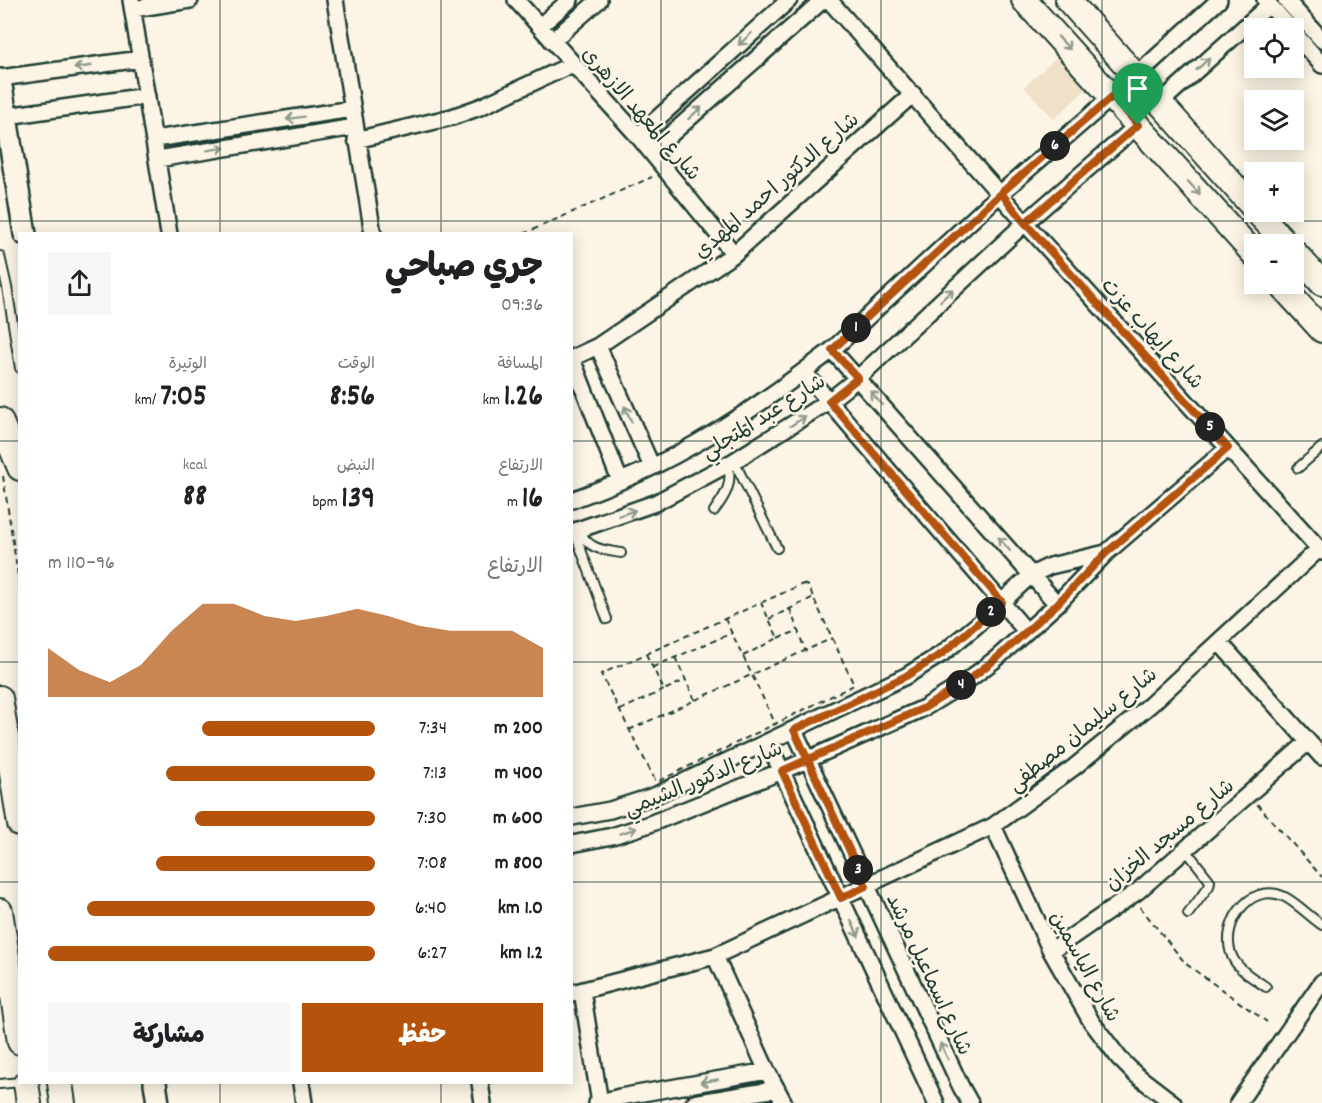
<!DOCTYPE html>
<html lang="ar">
<head>
<meta charset="utf-8">
<style>
  :root { --surface:#fff; --page:#f6f6f6; --text:#202124; --muted:#757577; --accent:#b45309 }
  body { margin:0; font-family:Dekko,"Playpen Sans Arabic",sans-serif; background:var(--page); color:var(--text); direction:rtl; height:100vh; display:flex; flex-direction:column; font-size:22px; white-space:nowrap }
  * { box-sizing:border-box; margin:0 }
  p { font-size:20px; color:var(--muted) }
  .icon { flex:none; width:33px; height:33px; fill:none; stroke:currentColor; stroke-width:2; stroke-linecap:round; stroke-linejoin:round }
  .map { position:relative; flex:1; overflow:hidden; direction:ltr }
  .sheet { position:absolute; left:18px; top:232px; width:555px; height:852px; display:flex; flex-direction:column; background:var(--surface); border-radius:0px; box-shadow:0 3px 15px #0003; direction:rtl }
  .sheet>* { flex:none }
  .fabs { position:absolute; left:1244px; top:18px; display:grid; gap:12px }
  .fabs a { display:grid; place-items:center; width:60px; height:60px; border-radius:0px; background:var(--surface); box-shadow:0 3px 15px #0003; font-size:30px }
  .pin { position:absolute; display:grid; place-items:center; width:51px; height:51px; color:#fff; margin:-62px -26px; border-radius:50% 50% 50% 0; rotate:-45deg; box-shadow:0 0 6px #0007 }
  .pin .icon { rotate:45deg }
  .km { position:absolute; width:30px; height:30px; margin:-15px; border-radius:50%; background:#222; color:#fff; font-size:16px; line-height:30px; text-align:center }
  .round { display:grid; place-items:center; flex:none; width:63px; height:63px; border-radius:0px; background:var(--page) }
  .head { display:flex; align-items:center; justify-content:space-between; height:102px; padding:0 30px }
  h1 { font-size:33px; font-weight:800; line-height:45px }
  .figures { display:grid; grid-template-columns:repeat(3,1fr); gap:9px; height:102px; padding:6px 30px }
  .figures div { display:grid; align-content:center }
  .figures b { font-size:30px; font-weight:800 }
  .figures small { font-size:16px; font-weight:400 }
  .figures p { font-size:16px }
  .chart { height:168px; padding:12px 30px }
  .chart p { display:flex; justify-content:space-between }
  .chart svg { width:100%; height:108px; margin-top:6px; fill:var(--accent); opacity:.7 }
  .action { display:flex; gap:12px; margin-top:auto; padding:12px 30px }
  .action a { flex:1; height:69px; border-radius:0px; background:var(--accent); color:#fff; font-size:24px; font-weight:800; line-height:69px; text-align:center }
  .action a+a { background:var(--page); color:var(--text) }
  ul { padding:0 30px; list-style:none; font-size:20px }
  li { display:grid; grid-template-columns:96px 72px 1fr; align-items:center; height:45px }
  li i { height:15px; border-radius:8px; background:var(--accent) }
  .map>svg:first-child { display:block }
  .built { fill:#efe1c8 }
  .lines { fill:none; stroke-linecap:round; stroke-linejoin:round }
  .lane-casing { stroke:#1f3d34; stroke-width:12 }
  .street-casing { stroke:#1f3d34; stroke-width:20 }
  .secondary-casing { stroke:#1f3d34; stroke-width:26 }
  .primary-casing { stroke:#1f3d34; stroke-width:28 }
  .path { stroke:#1f3d34; stroke-width:2; stroke-dasharray:6 4.5; stroke-linecap:butt }
  .lane { stroke:#fcf5e5; stroke-width:8 }
  .street { stroke:#fcf5e5; stroke-width:15 }
  .secondary { stroke:#fcf5e5; stroke-width:21 }
  .primary { stroke:#fcf5e5; stroke-width:24 }
  .oneway { stroke:#8e998c }
  .route-casing { stroke:#fff; stroke-width:12 }
  .route { stroke:#b45309; stroke-width:8 }
  .grid { fill:none; stroke:#1f3d34; stroke-width:1.5; stroke-opacity:0.55 }
  .labels { text-anchor:middle; stroke-width:5; stroke-linejoin:round; paint-order:stroke }
  .street-label { font-size:21px; fill:#1f3d34; stroke:#fcf5e5 }
</style>
</head>
<body>
<div class="map">
<svg width="1322" height="1103" viewBox="0 0 1322 1103">
  <rect width="100%" height="100%" fill="#fcf5e5"/>
  <filter id="ink" filterUnits="userSpaceOnUse"><feTurbulence type="fractalNoise" baseFrequency=".0167" numOctaves="2"/><feDisplacementMap in="SourceGraphic" scale="12" xChannelSelector="R" yChannelSelector="G"/><feConvolveMatrix kernelMatrix="1 2 1 2 8 2 1 2 1" color-interpolation-filters="sRGB"/></filter>
  <g filter="url(#ink)">
    <path class="built" d="M 1061,53 L 1090,86 L 1054,119 L 1024,87 Z"/>
    <g class="lines">
      <defs>
        <path id="lane" d="M 0,256 L 7,287 L 20,368
          M 734,461 L 777,548
          M 1298,468 L 1322,447
          M 714,511 C 725,496 733,484 728,465
          M 579,529 C 587,549 602,550 621,553
          M 574,531 L 607,619
          M 1186,850 L 1210,881 L 1209,886 L 1188,914
          M 1266,987 C 1255,979 1241,972 1234,960 C 1216,929 1249,879 1285,897 C 1298,904 1310,917 1322,925
          M 0,1084 L 20,1082"/>
        <path id="street" d="M 131,0 L 169,234
          M 335,0 L 373,234
          M 516,0 L 638,136 L 734,254
          M 829,0 L 1025,223 L 1322,552
          M 1265,0 L 1290,28
          M 1286,0 L 1322,40
          M 133,9 L 190,0
          M 540,26 L 570,0
          M 1293,32 L 1322,65
          M 552,41 L 599,0
          M 1136,76 L 1219,0
          M 0,78 L 141,59
          M 1160,103 L 1269,5
          M 7,116 L 147,96
          M 638,136 L 789,0
          M 155,139 L 352,109
          M 356,140 L 452,117 L 480,107 L 573,64
          M 651,152 L 823,0
          M 158,159 L 355,127
          M 598,346 L 652,467
          M 832,350 L 1057,604
          M 572,358 L 598,346 L 734,254 L 913,94
          M 572,359 L 620,481
          M 804,372 L 1026,631
          M 572,500 C 598,490 626,480 652,467 C 716,436 776,393 832,350 L 1001,193 L 1113,96
          M 572,532 L 655,503 L 734,461 L 829,401 L 858,378 L 1025,223 L 1138,125
          M 1219,642 L 1322,757
          M 794,730 L 961,1087 L 970,1103
          M 768,742 L 936,1103
          M 572,817 L 610,810 L 654,796 L 906,676 L 943,653 L 977,625 L 1031,575 L 1050,566 L 1106,553
          M 993,826 L 1051,951 L 1091,1021 L 1119,1058 L 1135,1074 L 1173,1103
          M 572,844 L 612,836 L 647,825 L 782,771 L 924,708 L 963,684 L 997,658 L 1057,604 L 1106,553 L 1228,448
          M 1051,951 L 1138,891 L 1308,742
          M 715,956 L 767,1071 L 784,1103
          M 582,991 L 600,1103
          M 572,993 L 715,956 L 993,826 L 1073,768 L 1150,705 L 1319,549
          M 301,1083 L 304,1103
          M 480,1083 L 483,1103
          M 597,1103 L 620,1097 L 767,1071
          M 694,1103 L 777,1089
          M 1238,1103 L 1322,982"/>
        <path id="secondary" d="M 0,80 L 25,234
          M 155,1083 L 158,1103"/>
        <path id="primary" d="M 1024,0 L 1254,254
          M 1068,0 L 1254,208
          M 1257,212 L 1287,244
          M 1293,251 L 1322,283
          M 1280,284 L 1322,330
          M 0,420 L 20,468
          M 0,698 L 20,824
          M 0,911 L 20,1042
          M 26,1083 L 29,1103
          M 60,1083 L 63,1103"/>
      </defs>
      <use href="#lane" class="lane-casing"/>
      <use href="#street" class="street-casing"/>
      <use href="#secondary" class="secondary-casing"/>
      <use href="#primary" class="primary-casing"/>
      <path class="path" d="M 523,234 L 652,177
        M 3,476 L 20,589
        M 803,584 L 808,586 L 854,685 L 659,781 L 655,780 L 601,674 Z
        M 790,609 L 805,650
        M 725,619 L 776,725
        M 769,619 L 812,598
        M 778,638 L 798,631
        M 646,654 L 664,690 L 686,680
        M 743,656 L 778,638 L 761,603
        M 675,657 L 695,700
        M 653,667 L 732,633
        M 620,710 L 664,690
        M 629,730 L 833,638
        M 1257,804 L 1322,877
        M 1140,907 L 1186,964 L 1267,1022"/>
      <use href="#lane" class="lane"/>
      <use href="#street" class="street"/>
      <use href="#secondary" class="secondary"/>
      <use href="#primary" class="primary"/>
    </g>
    <defs><path id="oneway-shaft" d="M-6 0H5M1.5-3L5.5 0L1.5 3" fill="none" stroke-width="1.6" stroke-linecap="round" stroke-linejoin="round" transform="scale(1.5)"/></defs>
    <g class="oneway">
      <use href="#oneway-shaft" transform="translate(745 39) rotate(138)"/>
      <use href="#oneway-shaft" transform="translate(1064 43) rotate(47)"/>
      <use href="#oneway-shaft" transform="translate(1203 64) rotate(-42)"/>
      <use href="#oneway-shaft" transform="translate(83 67) rotate(172)"/>
      <use href="#oneway-shaft" transform="translate(695 113) rotate(-42)"/>
      <use href="#oneway-shaft" transform="translate(295 118) rotate(171)"/>
      <use href="#oneway-shaft" transform="translate(216 149) rotate(-9)"/>
      <use href="#oneway-shaft" transform="translate(1194 188) rotate(48)"/>
      <use href="#oneway-shaft" transform="translate(947 295) rotate(-43)"/>
      <use href="#oneway-shaft" transform="translate(876 398) rotate(-131)"/>
      <use href="#oneway-shaft" transform="translate(628 414) rotate(-114)"/>
      <use href="#oneway-shaft" transform="translate(798 421) rotate(-33)"/>
      <use href="#oneway-shaft" transform="translate(627 513) rotate(-19)"/>
      <use href="#oneway-shaft" transform="translate(1004 544) rotate(-131)"/>
      <use href="#oneway-shaft" transform="translate(628 831) rotate(-17)"/>
      <use href="#oneway-shaft" transform="translate(855 929) rotate(65)"/>
      <use href="#oneway-shaft" transform="translate(944 1051) rotate(-115)"/>
      <use href="#oneway-shaft" transform="translate(709 1081) rotate(170)"/>
    </g>
  </g>
  <g class="lines" filter="url(#ink)">
    <defs>
      <path id="route" d="M 1138,125 L 1025,223 L 1001,193 L 832,350 L 858,378 L 829,401 L 1002,602 L 943,653 L 906,676 L 794,730 L 866,886 L 841,898 L 782,771 L 924,708 L 963,684 L 997,658 L 1057,604 L 1106,553 L 1228,448 L 1025,223 L 1001,193 L 1113,96 L 1138,125"/>
    </defs>
    <use href="#route" class="route-casing"/>
    <use href="#route" class="route"/>
  </g>
  <path class="grid" d="M 220,0 L 220,234M 441,0 L 441,234M 661,0 L 661,1103M 881,0 L 881,1103M 1102,0 L 1102,1103M 0,221 L 1322,221M 0,441 L 20,441M 572,441 L 1322,441M 0,662 L 20,662M 572,662 L 1322,662M 0,882 L 20,882M 572,882 L 1322,882M 220,1083 L 220,1103M 441,1083 L 441,1103"/>
  <g class="labels">
    <g class="street-label">
      <text transform="translate(642 113) rotate(49)" y="7">شارع المعهد الازهرى</text>
      <text transform="translate(776 185) rotate(-41)" y="7">شارع الدكتور احمد المهدي</text>
      <text transform="translate(1153 333) rotate(48)" y="7">شارع ايهاب عزت</text>
      <text transform="translate(763 416) rotate(-32)" y="7">شارع عبد المتجلي</text>
      <text transform="translate(1082 729) rotate(-39)" y="7">شارع سليمان مصطفي</text>
      <text transform="translate(703 778) rotate(-22)" y="7">شارع الدكتور الشيمي</text>
      <text transform="translate(1169 834) rotate(-40)" y="7">شارع مسجد الخزان</text>
      <text transform="translate(1086 966) rotate(61)" y="7">شارع الياسمين</text>
      <text transform="translate(930 974) rotate(65)" y="7">شارع اسماعيل مرشد</text>
    </g>
  </g>
</svg>
<div class="fabs">
<a><svg class="icon" aria-label="locate" viewBox="0 0 24 24"><circle cx="12" cy="12" r="6"/><path d="M12 2v4M12 18v4M2 12h4M18 12h4"/></svg></a>
<a><svg class="icon" aria-label="layers" viewBox="0 0 24 24"><path d="M12 4l9 5-9 5-9-5zM3 14l9 5 9-5"/></svg></a>
<a>+</a>
<a>−</a>
</div>
<div class="pin" style="left:1138px;top:125px;background:#1e9e55"><svg class="icon" aria-label="arrive" viewBox="0 0 24 24"><path d="M6 21V4h12l-3 4 3 4H6"/></svg></div>
<b class="km" style="left:856px;top:328px">1</b>
<b class="km" style="left:991px;top:612px">2</b>
<b class="km" style="left:858px;top:870px">3</b>
<b class="km" style="left:961px;top:685px">4</b>
<b class="km" style="left:1210px;top:427px">5</b>
<b class="km" style="left:1055px;top:146px">6</b>
<section class="sheet">
<div class="head"><div><h1>جري صباحي</h1><p>09:36</p></div><a class="round"><svg class="icon" aria-label="share" viewBox="0 0 24 24"><path d="M12 15V3M7 8l5-5 5 5M5 13v7h14v-7"/></svg></a></div>
<div class="figures">
<div><p>المسافة</p><b>1.26<small> km</small></b></div>
<div><p>الوقت</p><b>8:56</b></div>
<div><p>الوتيرة</p><b>7:05<small> /km</small></b></div>
</div>
<div class="figures">
<div><p>الارتفاع</p><b>16<small> m</small></b></div>
<div><p>النبض</p><b>139<small> bpm</small></b></div>
<div><p>kcal</p><b>88</b></div>
</div>
<div class="chart"><p><span>الارتفاع</span>96–110 m</p>
<svg viewBox="0 0 160 44" preserveAspectRatio="none"><path d="M0 44V24L10 33L20 38L30 31L40 17L50 6L60 6L70 11L80 13L90 11L100 8L110 11L120 15L130 17L140 17L150 17L160 24V44z"/></svg>
</div>
<ul>
<li><b>200 m</b>7:34<i style="width:53%"></i></li>
<li><b>400 m</b>7:13<i style="width:64%"></i></li>
<li><b>600 m</b>7:30<i style="width:55%"></i></li>
<li><b>800 m</b>7:08<i style="width:67%"></i></li>
<li><b>1.0 km</b>6:40<i style="width:88%"></i></li>
<li><b>1.2 km</b>6:27<i style="width:100%"></i></li>
</ul>
<div class="action"><a>حفظ</a><a>مشاركة</a></div>
</section>
</div>
</body>
</html>
